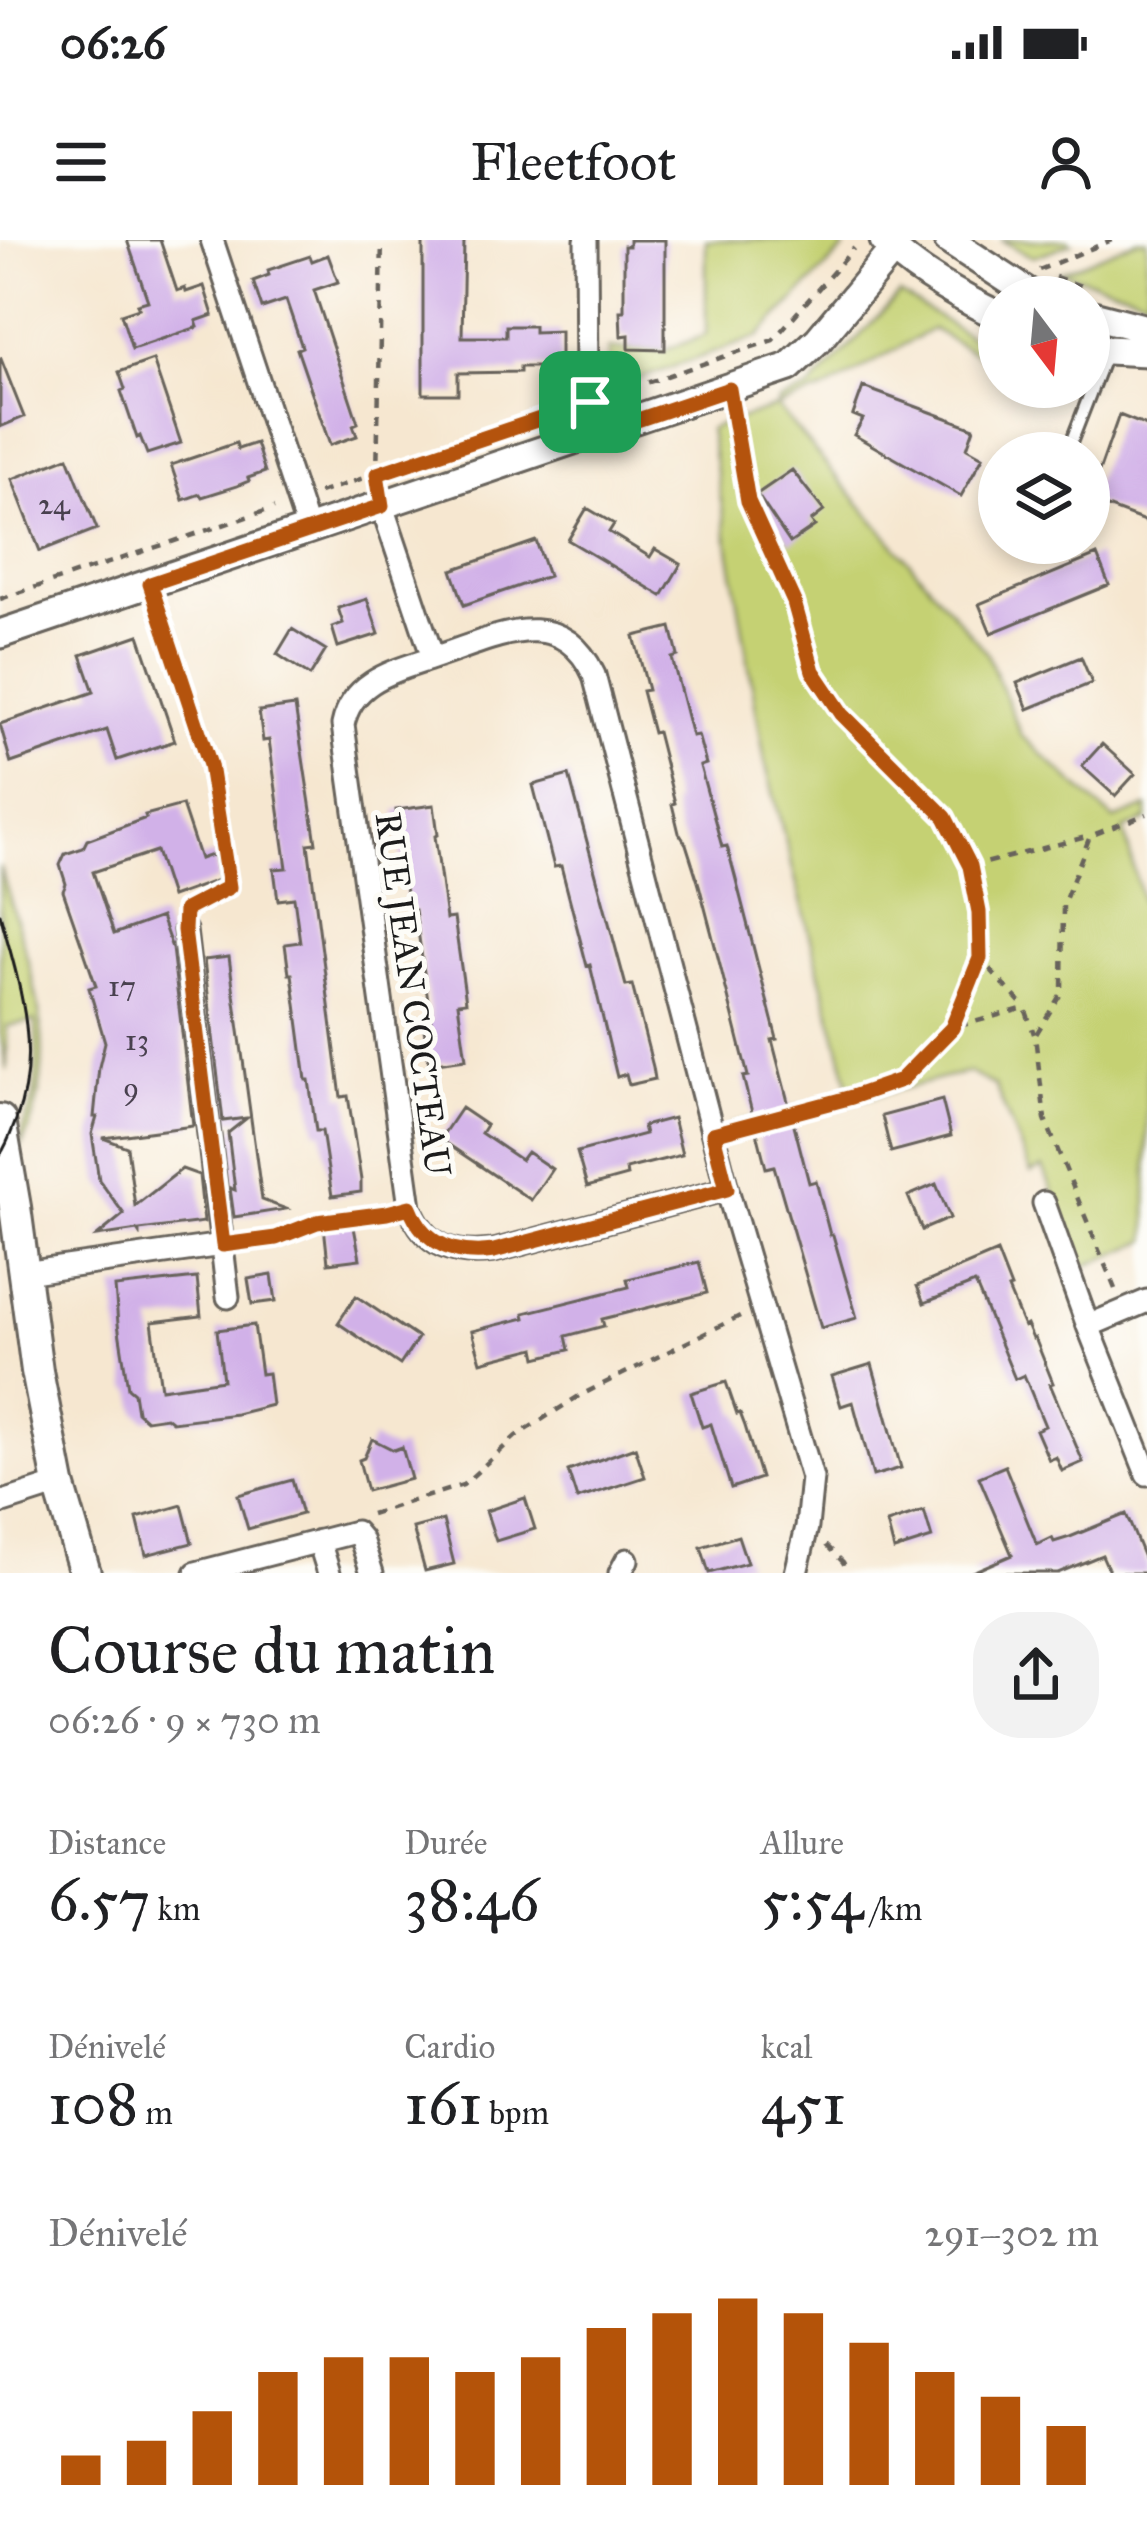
<!DOCTYPE html>
<html lang="fr">
<head>
<meta charset="utf-8">
<style>
  :root { --surface:#fff; --page:#f2f2f2; --text:#202124; --muted:#757577; --accent:#b45309 }
  body { margin:0; font-family:"IM FELL Great Primer",serif; background:var(--page); color:var(--text); height:100vh; display:flex; flex-direction:column; font-size:45px; white-space:nowrap }
  * { box-sizing:border-box; margin:0 }
  p { font-size:39px; color:var(--muted) }
  .icon { flex:none; width:66px; height:66px; fill:none; stroke:currentColor; stroke-width:2; stroke-linecap:round; stroke-linejoin:round }
  .map { position:relative; height:1333px; overflow:hidden }
  .sheet { display:flex; flex-direction:column; background:var(--surface); flex:1 }
  .sheet>* { flex:none }
  .needle { width:78px; rotate:164deg }
  .buttons { position:absolute; left:978px; top:36px; display:grid; gap:24px }
  .buttons a { display:grid; place-items:center; width:132px; height:132px; border-radius:50%; background:var(--surface); box-shadow:0 6px 18px #0003; font-size:60px }
  .pin { position:absolute; display:grid; place-items:center; width:102px; height:102px; color:#fff; margin:-51px; border-radius:24px; box-shadow:0 6px 18px #0006 }
  .round { display:grid; place-items:center; flex:none; width:126px; height:126px; border-radius:48px; background:var(--page) }
  .headline { display:flex; align-items:center; justify-content:space-between; height:204px; padding:0 48px }
  h1 { font-size:66px; font-weight:600; line-height:90px }
  .figures { display:grid; grid-template-columns:repeat(3,1fr); gap:18px; height:204px; padding:12px 48px }
  .figures div { display:grid; align-content:center }
  .figures b { font-size:60px; font-weight:600 }
  .figures small { font-size:33px; font-weight:400 }
  .figures p { font-size:33px }
  .chart { height:336px; padding:24px 48px }
  .chart p { display:flex; justify-content:space-between }
  .chart svg { width:100%; height:216px; margin-top:12px; stroke:var(--accent); stroke-width:6 }
  .status { display:flex; justify-content:space-between; align-items:center; height:84px; padding:0 60px; background:var(--surface); direction:ltr }
  .status svg { height:33px; fill:currentColor }
  header { display:flex; justify-content:space-between; align-items:center; height:156px; padding:0 48px; background:var(--surface); font-size:54px; font-weight:600 }
  .map>svg:first-child { display:block }
  .green { fill:#c5d173; stroke:#707648; stroke-width:3 }
  .building { fill:#d1b1e8 }
  .lines { fill:none; stroke-linecap:round; stroke-linejoin:round }
  .service-casing { stroke:#68635b; stroke-width:16 }
  .minor-casing { stroke:#68635b; stroke-width:27 }
  .tertiary-casing { stroke:#68635b; stroke-width:33 }
  .secondary-casing { stroke:#68635b; stroke-width:36 }
  .path { stroke:#68635b; stroke-width:4.5; stroke-dasharray:9 9; stroke-linecap:butt }
  .service { stroke:#fff; stroke-width:10 }
  .minor { stroke:#fff; stroke-width:21 }
  .tertiary { stroke:#fff; stroke-width:27 }
  .secondary { stroke:#fff; stroke-width:30 }
  .tram { stroke:#1c1c1c; stroke-width:3 }
  .route-casing { stroke:#fff; stroke-width:24 }
  .route { stroke:#b45309; stroke-width:15 }
  .labels { text-anchor:middle; stroke-width:10; stroke-linejoin:round; paint-order:stroke }
  .number-label { font-size:30px; fill:#49414f }
  .street-label { font-size:36px; fill:#1c1c1c; stroke:#fdfcf7 }
</style>
</head>
<body>
<div class="status"><b>06:26</b><svg viewBox="0 0 49 12"><path d="M0 12V9h3v3zM5 12V6h3v6zM10 12V3h3v9zM15 12V0h3v12zM26 1h20v11H26zM47 4h2v5h-2z"/></svg></div>
<header><svg class="icon" aria-label="menu" viewBox="0 0 24 24"><path d="M4 6h16M4 12h16M4 18h16"/></svg>Fleetfoot<svg class="icon" aria-label="person" viewBox="0 0 24 24"><circle cx="12" cy="8" r="4"/><path d="M4 21q1-7 8-7t8 7"/></svg></header>
<div class="map">
<svg width="1147" height="1333" viewBox="0 0 1147 1333">
  <rect width="100%" height="100%" fill="#fdfcf7"/>
  <filter id="ink" filterUnits="userSpaceOnUse"><feTurbulence type="fractalNoise" baseFrequency=".00833" numOctaves="2"/><feDisplacementMap in="SourceGraphic" scale="24" xChannelSelector="R" yChannelSelector="G"/><feConvolveMatrix kernelMatrix="1 2 1 2 8 2 1 2 1" color-interpolation-filters="sRGB"/></filter>
  <filter id="wash" filterUnits="userSpaceOnUse"><feTurbulence type="fractalNoise" baseFrequency=".004" numOctaves="4" result="noise"/><feDisplacementMap in="SourceGraphic" scale="48" xChannelSelector="R" yChannelSelector="G"/><feGaussianBlur stdDeviation="2.7" result="paint"/><feColorMatrix in="noise" values="0 0 0 0 0 0 0 0 0 0 0 0 0 0 0 0 0 1.4 0 .05"/><feComposite in="paint" operator="in"/></filter>
  <g filter="url(#wash)">
    <rect width="100%" height="100%" fill="#f6e7d0"/>
    <path class="green" d="M 706,0 L 838,0 L 844,9 L 758,97 L 619,146 L 609,135 L 609,109 L 665,110 L 706,95 Z
      M 1001,0 L 1068,0 L 1072,3 L 1033,17 Z
      M 1137,0 L 1147,0 L 1147,58 L 1061,32 Z
      M 900,54 L 999,114 L 998,126 L 932,89 L 825,150 L 777,167 L 987,413 L 1021,495 L 1114,580 L 1147,567 L 1147,580 L 1124,590 L 1147,682 L 1147,1001 L 1084,1027 L 1043,928 L 1031,933 L 995,846 L 968,832 L 734,892 L 732,884 L 851,853 L 765,522 L 709,189 L 776,167 L 779,161 L 809,149 Z
      M 0,626 C 26,720 69,812 21,906 C 19,890 29,875 33,859 C 38,833 37,807 35,781 L 7,786 L 7,831 L 0,793 Z"/>
    <g id="blocks">
      <path class="building" d="M 127,0 L 160,0 L 177,51 L 185,48 L 186,52 L 204,46 L 213,75 L 196,81 L 198,87 L 132,109 L 121,74 L 139,68 L 137,64 L 148,61 Z
        M 423,0 L 464,0 L 462,97 L 506,97 L 506,86 L 534,86 L 534,92 L 560,91 L 560,127 L 520,127 L 520,132 L 458,133 L 458,154 L 423,154 Z
        M 629,0 L 665,0 L 665,110 L 629,109 L 629,95 L 621,96 L 620,71 L 624,71 L 624,6 L 629,6 Z
        M 328,15 L 338,42 L 314,50 L 358,183 L 353,185 L 357,196 L 330,205 L 297,109 L 302,107 L 286,60 L 262,68 L 253,41 L 269,35 L 268,30 L 310,16 L 312,21 Z
        M 1,119 L 24,177 L 0,187 L 0,120 Z
        M 153,120 L 181,203 L 147,214 L 140,196 L 137,198 L 121,151 L 125,149 L 119,132 Z
        M 863,147 L 974,188 L 967,208 L 983,217 L 961,256 L 854,195 L 863,179 L 853,175 Z
        M 1119,175 L 1147,186 L 1147,282 L 1089,260 Z
        M 236,203 L 238,209 L 256,203 L 265,232 L 248,238 L 249,241 L 237,246 L 202,257 L 200,254 L 183,260 L 171,225 Z
        M 68,217 L 97,289 L 40,311 L 12,239 Z
        M 792,230 L 824,271 L 811,281 L 815,286 L 790,303 L 757,254 Z
        M 587,268 L 614,284 L 609,292 L 650,317 L 655,309 L 681,324 L 662,356 L 568,300 Z
        M 536,301 L 548,336 L 464,365 L 452,330 Z
        M 1097,315 L 1109,345 L 991,393 L 979,364 Z
        M 367,359 L 379,394 L 338,407 L 332,387 L 343,383 L 338,368 Z
        M 671,387 L 678,416 L 672,418 L 692,496 L 698,495 L 706,524 L 700,526 L 722,607 L 727,606 L 735,636 L 777,799 L 772,800 L 809,943 L 816,941 L 830,995 L 833,995 L 857,1078 L 821,1088 L 774,926 L 766,928 L 743,837 L 748,836 L 720,725 L 699,645 L 686,604 L 679,593 L 672,564 L 675,563 L 657,492 L 653,493 L 642,451 L 648,450 L 634,396 Z
        M 292,389 L 326,410 L 310,436 L 277,414 Z
        M 139,395 L 175,501 L 117,520 L 107,490 L 11,523 L 0,484 L 94,452 L 81,415 Z
        M 1081,417 L 1092,443 L 1028,469 L 1017,443 Z
        M 295,466 L 316,603 L 308,604 L 341,857 L 348,856 L 361,940 L 361,952 L 332,956 L 322,891 L 316,891 L 309,840 L 306,840 L 292,734 L 289,734 L 285,704 L 300,702 L 294,658 L 278,660 L 274,629 L 287,628 L 269,500 L 263,501 L 259,471 Z
        M 1102,504 L 1135,534 L 1115,556 L 1082,526 Z
        M 569,535 L 626,746 L 632,745 L 653,827 L 655,839 L 629,845 L 626,834 L 617,837 L 590,725 L 587,726 L 561,626 L 554,627 L 533,545 Z
        M 182,565 L 200,619 L 214,614 L 218,640 L 171,657 L 156,611 L 93,632 L 114,694 L 161,677 L 172,708 L 193,886 L 103,898 L 127,907 L 135,966 L 182,929 L 199,935 L 204,982 L 139,990 L 139,993 L 137,990 L 97,996 L 124,974 L 99,940 L 92,894 L 97,877 L 94,877 L 99,827 L 105,802 L 89,748 L 96,746 L 63,651 L 66,644 L 60,625 L 65,614 L 83,608 L 87,600 L 146,578 L 145,575 Z
        M 434,565 L 438,595 L 435,596 L 446,679 L 454,678 L 466,762 L 458,763 L 466,819 L 429,824 L 423,782 L 431,781 L 415,670 L 408,671 L 396,570 Z
        M 229,717 L 262,960 L 286,969 L 234,977 L 230,948 L 235,950 L 228,893 L 247,878 L 223,881 L 204,720 Z
        M 942,860 L 951,896 L 891,912 L 882,876 Z
        M 461,868 L 486,885 L 481,893 L 521,920 L 527,912 L 552,929 L 531,960 L 440,899 Z
        M 673,878 L 682,915 L 626,929 L 627,936 L 587,947 L 577,912 L 645,894 L 643,886 Z
        M 936,944 L 950,978 L 922,990 L 908,956 Z
        M 353,982 L 360,1019 L 328,1023 L 324,986 Z
        M 997,1012 L 1011,1048 L 1008,1049 L 1024,1087 L 1027,1085 L 1033,1099 L 1035,1098 L 1053,1143 L 1050,1144 L 1083,1222 L 1062,1231 L 1056,1217 L 1049,1220 L 1036,1190 L 1045,1186 L 1024,1135 L 1015,1139 L 975,1043 L 924,1063 L 917,1046 Z
        M 699,1022 L 707,1053 L 602,1079 L 604,1086 L 566,1096 L 569,1110 L 537,1118 L 535,1108 L 481,1122 L 472,1091 L 525,1078 L 524,1073 L 629,1047 L 627,1039 Z
        M 272,1035 L 276,1061 L 252,1064 L 248,1039 Z
        M 197,1038 L 201,1076 L 152,1082 L 161,1149 L 223,1140 L 217,1090 L 254,1085 L 261,1134 L 268,1133 L 272,1165 L 236,1174 L 172,1182 L 166,1177 L 146,1180 L 137,1172 L 134,1153 L 128,1148 L 118,1084 L 115,1047 Z
        M 356,1056 L 418,1098 L 400,1125 L 338,1083 Z
        M 872,1124 L 901,1228 L 873,1236 L 853,1162 L 841,1166 L 832,1136 Z
        M 726,1142 L 737,1174 L 740,1173 L 745,1186 L 761,1238 L 731,1248 L 711,1184 L 702,1187 L 691,1153 Z
        M 372,1199 L 394,1210 L 402,1207 L 411,1239 L 367,1251 L 359,1220 L 364,1218 Z
        M 635,1207 L 645,1237 L 577,1259 L 568,1231 Z
        M 1005,1226 L 1037,1305 L 1052,1298 L 1054,1302 L 1070,1297 L 1126,1274 L 1147,1325 L 1147,1333 L 1110,1333 L 1102,1315 L 1058,1333 L 970,1333 L 1012,1315 L 979,1237 Z
        M 292,1240 L 302,1274 L 248,1289 L 238,1255 Z
        M 525,1258 L 535,1289 L 496,1301 L 486,1271 Z
        M 182,1265 L 192,1303 L 146,1315 L 137,1278 Z
        M 924,1271 L 932,1298 L 894,1310 L 887,1283 Z
        M 443,1280 L 454,1324 L 425,1331 L 413,1288 Z
        M 738,1296 L 747,1323 L 709,1333 L 701,1307 Z"/>
    </g>
  </g>
  <g filter="url(#ink)">
    <use href="#blocks" fill-opacity="0" stroke="#68635b" stroke-width="3"/>
    <g class="lines">
      <defs>
        <path id="service" d="M 1067,213 L 1107,110"/>
        <path id="minor" d="M 212,0 L 308,290
          M 586,0 L 587,142 L 599,193
          M 382,266 L 433,418 C 395,431 352,440 343,485 L 410,967 C 425,1007 454,1016 494,1011 L 727,949
          M 433,418 C 493,399 559,360 594,435 L 727,949 L 812,1238 L 807,1287 L 796,1333
          M 185,690 L 228,1057
          M 1044,963 L 1088,1086
          M 24,1033 L 222,1005
          M 1147,1061 L 1088,1086 L 1147,1234
          M 0,1263 L 59,1244
          M 319,1301 L 329,1333
          M 196,1333 L 355,1292 L 361,1299 L 372,1333
          M 620,1333 L 627,1320"/>
        <path id="tertiary" d="M 884,0 C 911,30 962,58 999,76
          M 948,0 L 1035,57
          M 1089,74 L 1147,89
          M 1089,106 L 1107,110 L 1147,112
          M 0,394 L 789,127 L 819,99 L 893,10"/>
        <path id="secondary" d="M 0,880 L 15,967 L 37,1131 L 59,1244 L 85,1333"/>
      </defs>
      <use href="#service" class="service-casing"/>
      <use href="#minor" class="minor-casing"/>
      <use href="#tertiary" class="tertiary-casing"/>
      <use href="#secondary" class="secondary-casing"/>
      <path class="path" d="M 1039,30 L 1112,0
        M 1055,37 L 1084,47
        M 614,154 L 773,100 L 854,8
        M 733,172 L 748,261 L 794,362 L 813,431 L 842,474 L 945,577 L 970,627 L 979,672 L 980,718
        M 377,236 L 382,0
        M 319,253 L 570,169
        M 0,359 L 274,268
        M 158,366 L 210,525 L 229,647 L 189,668
        M 970,627 L 1090,596
        M 952,788 L 980,718 L 1025,768
        M 736,888 L 852,857 L 901,840 L 952,788 L 1025,768 L 1034,794
        M 247,1002 L 276,998 L 317,983 L 387,973
        M 1115,1049 L 1045,879 L 1035,796 L 1062,752 L 1063,665 L 1090,596 L 1147,574
        M 371,1274 L 463,1245 L 516,1196 L 579,1156 L 742,1075
        M 826,1305 L 843,1322 L 848,1333"/>
      <use href="#service" class="service"/>
      <use href="#minor" class="minor"/>
      <use href="#tertiary" class="tertiary"/>
      <use href="#secondary" class="secondary"/>
      <path class="tram" d="M 0,674 C 19,743 42,811 16,880 C 11,893 7,905 0,915"/>
    </g>
  </g>
  <g class="lines" filter="url(#ink)">
    <defs>
      <path id="route" d="M 729,149 L 748,261 L 794,362 L 813,431 L 842,474 L 945,577 L 970,626 L 979,672 L 980,718 L 952,788 L 901,840 L 852,857 L 713,894 L 727,949 L 494,1011 C 456,1016 424,1005 410,967 L 387,973 L 317,982 L 276,998 L 223,1005 L 184,690 L 185,670 L 229,647 L 210,525 L 150,344 L 382,266 L 377,234 L 590,162 L 599,193 Z"/>
    </defs>
    <use href="#route" class="route-casing"/>
    <use href="#route" class="route"/>
  </g>
  <g class="labels">
    <g class="number-label">
      <text x="54" y="274">24</text>
      <text x="122" y="756">17</text>
      <text x="137" y="810">13</text>
      <text x="131" y="858">9</text>
    </g>
    <g class="street-label">
      <text transform="translate(414 754) rotate(82)" y="13">RUE JEAN COCTEAU</text>
    </g>
  </g>
</svg>
<div class="buttons">
<a><svg class="needle" viewBox="-14 -14 28 28"><path d="M0-13l5 13h-10z" fill="#e53935"/><path d="M0 13l5-13h-10z" fill="#757577"/></svg></a>
<a><svg class="icon" aria-label="layers" viewBox="0 0 24 24"><path d="M12 4l9 5-9 5-9-5zM3 14l9 5 9-5"/></svg></a>
</div>
<div class="pin" style="left:590px;top:162px;background:#1e9e55"><svg class="icon" aria-label="arrive" viewBox="0 0 24 24"><path d="M6 21V4h12l-3 4 3 4H6"/></svg></div>
</div>
<section class="sheet">
<div class="headline"><div><h1>Course du matin</h1><p>06:26 · 9 × 730 m</p></div><a class="round"><svg class="icon" aria-label="share" viewBox="0 0 24 24"><path d="M12 15V3M7 8l5-5 5 5M5 13v7h14v-7"/></svg></a></div>
<div class="figures">
<div><p>Distance</p><b>6.57<small> km</small></b></div>
<div><p>Durée</p><b>38:46</b></div>
<div><p>Allure</p><b>5:54<small> /km</small></b></div>
</div>
<div class="figures">
<div><p>Dénivelé</p><b>108<small> m</small></b></div>
<div><p>Cardio</p><b>161<small> bpm</small></b></div>
<div><p>kcal</p><b>451</b></div>
</div>
<div class="chart"><p><span>Dénivelé</span>291–302 m</p>
<svg viewBox="0 0 160 44" preserveAspectRatio="none"><path d="M5 44V38M15 44V35M25 44V29M35 44V21M45 44V18M55 44V18M65 44V21M75 44V18M85 44V12M95 44V9M105 44V6M115 44V9M125 44V15M135 44V21M145 44V26M155 44V32"/></svg>
</div>
</section>
</body>
</html>
